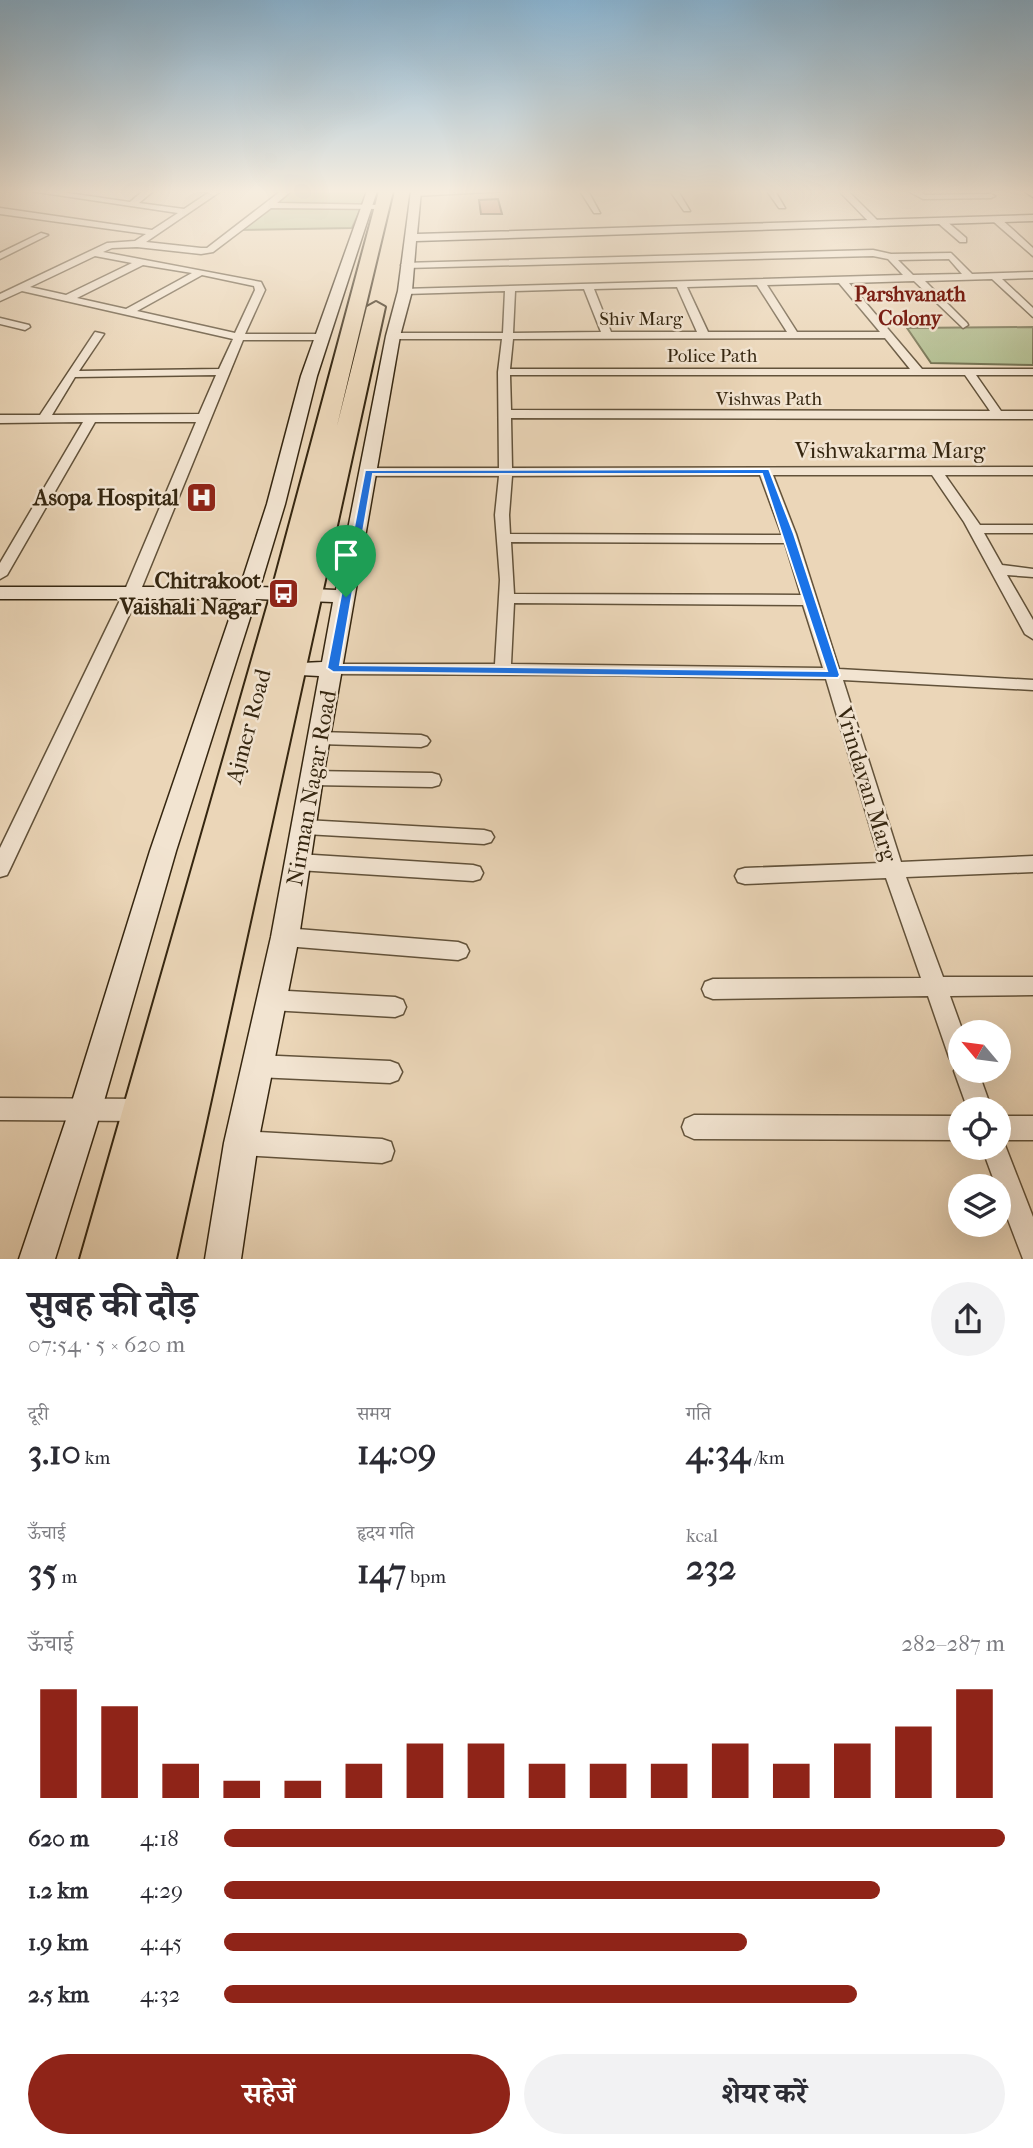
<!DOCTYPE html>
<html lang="hi">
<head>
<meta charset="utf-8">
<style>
  :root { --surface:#fff; --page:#f2f2f3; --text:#2b2b33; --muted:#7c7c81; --accent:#8f2418 }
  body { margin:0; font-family:"IM FELL French Canon","Noto Serif Devanagari",serif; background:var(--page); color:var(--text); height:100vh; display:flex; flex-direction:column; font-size:26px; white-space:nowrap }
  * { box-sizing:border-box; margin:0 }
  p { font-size:23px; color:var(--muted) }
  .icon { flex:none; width:38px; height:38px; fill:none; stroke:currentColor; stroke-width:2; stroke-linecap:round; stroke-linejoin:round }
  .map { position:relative; height:1259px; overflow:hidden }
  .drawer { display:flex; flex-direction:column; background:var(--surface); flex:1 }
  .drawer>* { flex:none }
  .needle { width:46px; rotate:299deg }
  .controls { position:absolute; left:948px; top:1020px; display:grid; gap:14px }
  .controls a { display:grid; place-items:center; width:63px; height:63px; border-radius:50%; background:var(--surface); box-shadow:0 7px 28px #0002; font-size:35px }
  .pin { position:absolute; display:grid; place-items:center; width:60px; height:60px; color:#fff; margin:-72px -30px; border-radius:50% 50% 50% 0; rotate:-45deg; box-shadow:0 0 7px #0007 }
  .pin .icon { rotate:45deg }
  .round { display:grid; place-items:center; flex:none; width:74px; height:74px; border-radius:37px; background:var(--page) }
  .headline { display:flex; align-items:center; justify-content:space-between; height:119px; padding:0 28px }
  h1 { font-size:38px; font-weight:700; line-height:52px }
  .metrics { display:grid; grid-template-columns:repeat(3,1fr); gap:10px; height:119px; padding:7px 28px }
  .metrics div { display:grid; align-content:center }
  .metrics b { font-size:35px; font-weight:700 }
  .metrics small { font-size:19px; font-weight:400 }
  .metrics p { font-size:19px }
  .chart { height:196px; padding:14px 28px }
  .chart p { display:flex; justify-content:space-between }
  .chart svg { width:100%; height:126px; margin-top:7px; stroke:var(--accent); stroke-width:6 }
  .cta { display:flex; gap:14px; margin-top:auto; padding:14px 28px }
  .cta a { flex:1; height:80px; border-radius:42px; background:var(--accent); color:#fff; font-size:28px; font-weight:700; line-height:80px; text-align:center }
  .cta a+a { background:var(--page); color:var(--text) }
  ul { padding:0 28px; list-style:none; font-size:23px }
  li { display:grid; grid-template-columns:112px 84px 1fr; align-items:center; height:52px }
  li i { height:18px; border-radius:9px; background:var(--accent) }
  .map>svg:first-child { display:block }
  .green { fill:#b3bf92; stroke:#747251; stroke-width:2 }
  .building { fill:#cf8a71; stroke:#352610; stroke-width:2 }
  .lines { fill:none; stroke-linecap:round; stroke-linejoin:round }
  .street-casing { stroke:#62523a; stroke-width:3 }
  .secondary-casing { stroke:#352610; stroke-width:3 }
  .highway-casing { stroke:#352610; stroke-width:4 }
  .street { fill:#f2e4d1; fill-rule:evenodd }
  .secondary { fill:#f2e4d1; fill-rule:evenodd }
  .highway { fill:#ebd6b8; fill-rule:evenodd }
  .route { fill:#1a73e8; stroke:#fff; stroke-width:2; fill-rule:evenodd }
  .labels { text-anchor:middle; stroke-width:5; stroke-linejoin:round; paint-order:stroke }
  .far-street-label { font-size:19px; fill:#352610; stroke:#f2e4d1 }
  .far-neighbourhood-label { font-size:21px; font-weight:bold; fill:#7a1f14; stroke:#f2e4d1 }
  .street-label { font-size:23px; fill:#352610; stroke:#f2e4d1 }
  .poi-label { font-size:23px; font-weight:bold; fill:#352610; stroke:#f2e4d1; text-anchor:end }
</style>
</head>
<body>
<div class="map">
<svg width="1033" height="1259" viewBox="0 0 1033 1259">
  <rect width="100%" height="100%" fill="#ebd6b8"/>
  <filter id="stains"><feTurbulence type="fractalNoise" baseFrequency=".00286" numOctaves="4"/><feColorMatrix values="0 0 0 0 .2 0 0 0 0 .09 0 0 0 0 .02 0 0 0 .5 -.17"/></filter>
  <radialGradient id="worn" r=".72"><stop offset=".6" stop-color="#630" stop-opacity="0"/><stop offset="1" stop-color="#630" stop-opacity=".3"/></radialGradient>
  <path class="green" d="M 287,191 L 369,191 L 352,228 L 237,230 Z
    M 1033,327 L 1033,365 L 931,363 L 907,328 Z"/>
  <path class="building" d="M 498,199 L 502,214 L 481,214 L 479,200 Z"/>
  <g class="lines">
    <defs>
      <path id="street" d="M 30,191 L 54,191 L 130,202 L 143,191 L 153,191 L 139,203 L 184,209 L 211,191 L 221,191 L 146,242 L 201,248 L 207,248 L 281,191 L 291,191 L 277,203 L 383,205 L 387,207 L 383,209 L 271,208 L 213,252 L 201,254 L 137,247 L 112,248 L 103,252 L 261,282 L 265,290 L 245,334 L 322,334 L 327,337 L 322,340 L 243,340 L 140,592 L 10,869 L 7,875 L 0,877 L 0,848 L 124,592 L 196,422 L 95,422 L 7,575 L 0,579 L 0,563 L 83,422 L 0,423 L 0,415 L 40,415 L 95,332 L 104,334 L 79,371 L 219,369 L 233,339 L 22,291 L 0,301 L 0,294 L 107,243 L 135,241 L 146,234 L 0,214 L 0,208 L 152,230 L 178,213 ZM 95,256 L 132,263 L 66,295 L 30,287 ZM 143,265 L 192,273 L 126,309 L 77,298 ZM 202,275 L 254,286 L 255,290 L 235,333 L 137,311 ZM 216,375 L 199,414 L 52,415 L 75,377 Z
        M 421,191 L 507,191 L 415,196 L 411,194 Z
        M 580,191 L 588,191 L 600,213 L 594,213 Z
        M 670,191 L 678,191 L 690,211 L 684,211 Z
        M 767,191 L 775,191 L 785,208 L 779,208 Z
        M 839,191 L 848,191 L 879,222 L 879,226 L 873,226 Z
        M 908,191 L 919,191 L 925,195 L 991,194 L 995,196 L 991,198 L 923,199 Z
        M 994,218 L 1000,218 L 1033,248 L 1033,256 L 994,222 Z
        M 938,219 L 944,219 L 966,238 L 966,242 L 960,242 L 938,223 Z
        M 41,233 L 48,235 L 0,259 L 0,253 Z
        M 873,250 L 891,254 L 951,253 L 972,274 L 1033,272 L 1033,278 L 1002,279 L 1033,308 L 1033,317 L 992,279 L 925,281 L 967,323 L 968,325 L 963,328 L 914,281 L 849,283 L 922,369 L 1033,369 L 1033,375 L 976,375 L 1001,411 L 1033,411 L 1033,419 L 511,418 L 512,468 L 1033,467 L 1033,475 L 945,475 L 980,525 L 1033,525 L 1033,533 L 984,533 L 1002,565 L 1033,569 L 1033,577 L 1007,575 L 1033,620 L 1033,639 L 1025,634 L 964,522 L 932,475 L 773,475 L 796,534 L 839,669 L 1033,680 L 1033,690 L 843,680 L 901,862 L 1033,856 L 1033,872 L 906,877 L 943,977 L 1033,977 L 1033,995 L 950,996 L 963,1032 L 961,1032 L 961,1071 L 978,1071 L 992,1110 L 968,1110 L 954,1071 L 957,1066 L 953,1064 L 949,1057 L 928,996 L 713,999 L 705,996 L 702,989 L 705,982 L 713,979 L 921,978 L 886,878 L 745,884 L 738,882 L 735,876 L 738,870 L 745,868 L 881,863 L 826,679 L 596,675 L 333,674 L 325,669 L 333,664 L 495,664 L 500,580 L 495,515 L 499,476 L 368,476 L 362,472 L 368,468 L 499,468 L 498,372 L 502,339 L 393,339 L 388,336 L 393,333 L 503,333 L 505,291 L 405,294 L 400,291 L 402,289 L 903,275 L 888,259 L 873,256 L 406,268 L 401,265 L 403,263 ZM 949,259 L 962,274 L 913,275 L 898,260 ZM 839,283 L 880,332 L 797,332 L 767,285 ZM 757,285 L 787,332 L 708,332 L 687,287 ZM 677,287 L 697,332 L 611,332 L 594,289 ZM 584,289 L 601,332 L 513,333 L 515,291 ZM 885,338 L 910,369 L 510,369 L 513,339 ZM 510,375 L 965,375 L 990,411 L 511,410 ZM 760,475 L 782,535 L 510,534 L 509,515 L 512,476 ZM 511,542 L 785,543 L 801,595 L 514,594 ZM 514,603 L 803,605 L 823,668 L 511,664 Z
        M 0,318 L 29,325 L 30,327 L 25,330 L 0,324 Z
        M 319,732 L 421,735 L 427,737 L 430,741 L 427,745 L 421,747 L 319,744 L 313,742 L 310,738 L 313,734 Z
        M 311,771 L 432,773 L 439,775 L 441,780 L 439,785 L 432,787 L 311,785 L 305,783 L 302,778 L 305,773 Z
        M 305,820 L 484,830 L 491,832 L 494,837 L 491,842 L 484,844 L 305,834 L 298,832 L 295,827 L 298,822 Z
        M 298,854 L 473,865 L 480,867 L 483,873 L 480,879 L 473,881 L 298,870 L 291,867 L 288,862 L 291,857 Z
        M 285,928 L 458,942 L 466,945 L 469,951 L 466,957 L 458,960 L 285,946 L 278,943 L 274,937 L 278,931 Z
        M 270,990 L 395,997 L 403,1000 L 406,1007 L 403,1014 L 395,1017 L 270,1010 L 262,1007 L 259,1000 L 262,993 Z
        M 256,1055 L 390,1061 L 398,1064 L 402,1072 L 398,1080 L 390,1083 L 256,1077 L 248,1074 L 244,1066 L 248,1058 Z
        M 0,1098 L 142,1099 L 151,1102 L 154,1110 L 151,1118 L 142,1121 L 0,1120 Z
        M 694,1115 L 961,1116 L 961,1140 L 694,1139 L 685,1135 L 682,1127 L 685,1119 Z
        M 999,1116 L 1033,1116 L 1033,1140 L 1003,1140 L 1033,1217 L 1033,1259 L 1023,1259 L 999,1196 L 999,1186 L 996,1186 L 982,1148 L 999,1148 Z
        M 241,1131 L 382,1139 L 391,1142 L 394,1151 L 391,1160 L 382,1163 L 241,1155 L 232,1151 L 229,1143 L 232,1135 Z"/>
      <path id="secondary" d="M 367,191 L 377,191 L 317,376 L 285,504 L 260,587 L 336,590 L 386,336 L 398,291 L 411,191 L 421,191 L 417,234 L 1033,215 L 1033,221 L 416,241 L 412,291 L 400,336 L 323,778 L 299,937 L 258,1143 L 241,1259 L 205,1259 L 224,1143 L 271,937 L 319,676 L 282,674 L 279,669 L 282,664 L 322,662 L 333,602 L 256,599 L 176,851 L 102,1108 L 55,1259 L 19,1259 L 70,1108 L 150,851 L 236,599 L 0,599 L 0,587 L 240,587 L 267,504 L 301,376 Z
        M 1024,191 L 1033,191 L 1033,197 Z"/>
      <path id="highway" d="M 379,191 L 393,191 L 337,426 L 367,307 L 376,302 L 385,307 L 176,1259 L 128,1259 L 147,1182 L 128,1259 L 80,1259 L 271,593 Z"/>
    </defs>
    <use href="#street" class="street-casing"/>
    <use href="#secondary" class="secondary-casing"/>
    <use href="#highway" class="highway-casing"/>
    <use href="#street" class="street"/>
    <use href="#secondary" class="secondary"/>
    <use href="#highway" class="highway"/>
  </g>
  <linearGradient id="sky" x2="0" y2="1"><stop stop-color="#89b5d4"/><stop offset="0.52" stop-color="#f6eddf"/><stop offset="1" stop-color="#f6eddf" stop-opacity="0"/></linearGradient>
  <rect width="1033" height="368" fill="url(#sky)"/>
  <path class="route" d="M 769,469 L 794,534 L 840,675 L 838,678 L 333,672 L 327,668 L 365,470 ZM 373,474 L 762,474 L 827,671 L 340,665 Z"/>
  <defs>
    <symbol id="hospital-square" viewBox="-11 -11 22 22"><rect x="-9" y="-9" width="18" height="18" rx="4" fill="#8f2418" stroke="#f2e4d1"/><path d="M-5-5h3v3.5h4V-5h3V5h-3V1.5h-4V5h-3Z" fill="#fff"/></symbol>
    <symbol id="bus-square" viewBox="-11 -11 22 22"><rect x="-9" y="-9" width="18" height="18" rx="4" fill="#8f2418" stroke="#f2e4d1"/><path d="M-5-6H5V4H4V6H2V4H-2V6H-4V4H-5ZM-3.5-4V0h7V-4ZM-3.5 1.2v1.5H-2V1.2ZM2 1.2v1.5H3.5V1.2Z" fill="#fff"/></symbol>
  </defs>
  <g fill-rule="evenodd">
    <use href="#hospital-square" x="184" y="480" width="35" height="35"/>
    <use href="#bus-square" x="266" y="576" width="35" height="35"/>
  </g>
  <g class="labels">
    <g class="far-street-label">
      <text x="641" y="325">Shiv Marg</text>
      <text x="712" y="362">Police Path</text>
      <text x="769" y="405">Vishwas Path</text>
    </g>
    <g class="far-neighbourhood-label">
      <text x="910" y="301">Parshvanath<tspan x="910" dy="24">Colony</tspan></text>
    </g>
    <g class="street-label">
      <text x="890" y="458">Vishwakarma Marg</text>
      <text transform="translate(248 726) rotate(-75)" y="8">Ajmer Road</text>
      <text transform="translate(867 784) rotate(73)" y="8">Vrindavan Marg</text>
      <text transform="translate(311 788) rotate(-80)" y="8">Nirman Nagar Road</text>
    </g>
    <g class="poi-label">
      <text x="179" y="505">Asopa Hospital</text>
      <text x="261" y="588">Chitrakoot<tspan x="261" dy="26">Vaishali Nagar</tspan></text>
    </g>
  </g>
  <rect width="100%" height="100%" filter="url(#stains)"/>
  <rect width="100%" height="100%" fill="url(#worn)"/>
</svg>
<div class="controls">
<a><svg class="needle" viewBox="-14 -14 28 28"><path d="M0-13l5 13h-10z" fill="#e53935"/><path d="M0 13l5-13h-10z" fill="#7c7c81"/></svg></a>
<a><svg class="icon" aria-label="locate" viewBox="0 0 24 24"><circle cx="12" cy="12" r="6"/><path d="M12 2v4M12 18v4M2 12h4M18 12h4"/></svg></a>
<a><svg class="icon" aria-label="layers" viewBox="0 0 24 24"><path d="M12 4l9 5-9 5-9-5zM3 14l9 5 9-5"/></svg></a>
</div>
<div class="pin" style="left:346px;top:597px;background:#1e9e55"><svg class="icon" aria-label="arrive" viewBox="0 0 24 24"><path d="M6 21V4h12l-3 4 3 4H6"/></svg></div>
</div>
<section class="drawer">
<div class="headline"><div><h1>सुबह की दौड़</h1><p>07:54 · 5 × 620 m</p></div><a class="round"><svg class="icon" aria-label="share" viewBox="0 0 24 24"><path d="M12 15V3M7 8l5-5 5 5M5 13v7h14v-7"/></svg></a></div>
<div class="metrics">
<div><p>दूरी</p><b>3.10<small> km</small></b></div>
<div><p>समय</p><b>14:09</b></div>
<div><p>गति</p><b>4:34<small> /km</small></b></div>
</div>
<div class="metrics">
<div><p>ऊँचाई</p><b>35<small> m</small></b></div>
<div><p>हृदय गति</p><b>147<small> bpm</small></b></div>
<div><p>kcal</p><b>232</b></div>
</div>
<div class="chart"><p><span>ऊँचाई</span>282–287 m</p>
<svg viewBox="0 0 160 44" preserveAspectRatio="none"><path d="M5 44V6M15 44V12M25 44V32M35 44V38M45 44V38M55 44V32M65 44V25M75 44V25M85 44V32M95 44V32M105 44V32M115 44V25M125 44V32M135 44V25M145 44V19M155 44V6"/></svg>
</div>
<ul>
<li><b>620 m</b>4:18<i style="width:100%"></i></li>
<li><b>1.2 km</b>4:29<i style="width:84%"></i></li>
<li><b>1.9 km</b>4:45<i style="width:67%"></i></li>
<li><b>2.5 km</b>4:32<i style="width:81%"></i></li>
</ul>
<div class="cta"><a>सहेजें</a><a>शेयर करें</a></div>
</section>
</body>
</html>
